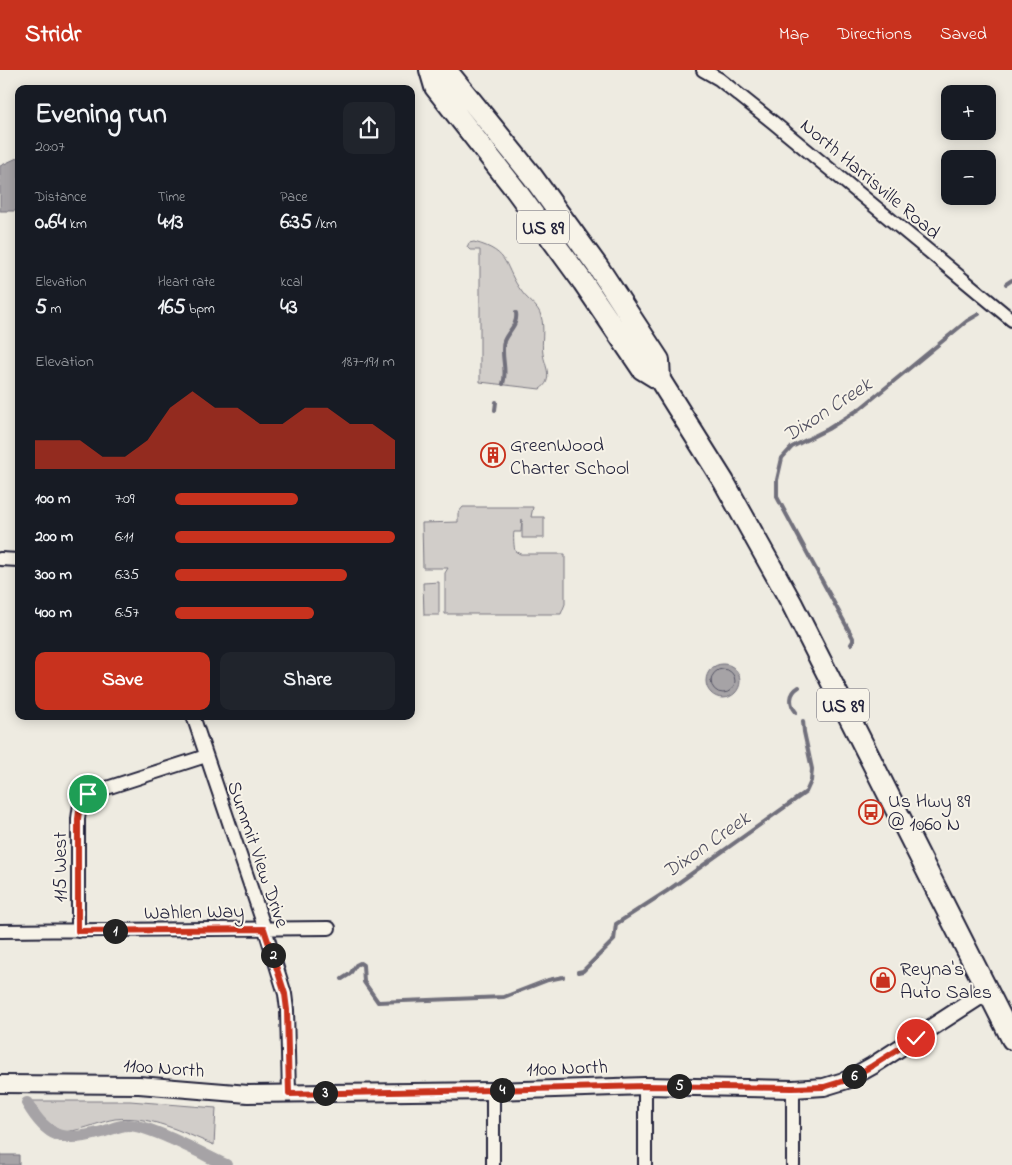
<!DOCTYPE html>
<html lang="en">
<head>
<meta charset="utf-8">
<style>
  :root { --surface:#171b24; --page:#20242c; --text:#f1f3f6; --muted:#9ea1a6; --accent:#c8321e }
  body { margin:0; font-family:"Indie Flower",sans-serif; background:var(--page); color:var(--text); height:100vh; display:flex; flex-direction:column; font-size:19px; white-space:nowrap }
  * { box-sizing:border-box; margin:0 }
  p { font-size:16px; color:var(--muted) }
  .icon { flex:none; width:28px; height:28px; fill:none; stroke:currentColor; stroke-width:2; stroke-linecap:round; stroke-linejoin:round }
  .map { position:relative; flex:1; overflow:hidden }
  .panel { position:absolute; left:15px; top:15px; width:400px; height:635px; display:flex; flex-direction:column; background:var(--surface); border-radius:10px; box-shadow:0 2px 12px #0003 }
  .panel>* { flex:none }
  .controls { position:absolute; left:941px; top:15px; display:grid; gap:10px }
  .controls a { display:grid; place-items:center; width:55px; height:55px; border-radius:10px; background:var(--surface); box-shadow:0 2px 12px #0003; font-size:25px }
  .pin { position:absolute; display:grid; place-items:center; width:42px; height:42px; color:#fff; margin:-21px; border:2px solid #fff; border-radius:50%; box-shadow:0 1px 5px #0007 }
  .km { position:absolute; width:25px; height:25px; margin:-12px; border-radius:50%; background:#222; color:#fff; font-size:14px; line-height:25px; text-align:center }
  .round { display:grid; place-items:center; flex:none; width:52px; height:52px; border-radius:10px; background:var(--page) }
  .summary { display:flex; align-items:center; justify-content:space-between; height:85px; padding:0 20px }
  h1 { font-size:28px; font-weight:700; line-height:38px }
  .figures { display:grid; grid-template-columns:repeat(3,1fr); gap:8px; height:85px; padding:5px 20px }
  .figures div { display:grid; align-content:center }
  .figures b { font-size:21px; font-weight:700 }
  .figures small { font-size:14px; font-weight:400 }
  .figures p { font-size:14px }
  .chart { height:140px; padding:10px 20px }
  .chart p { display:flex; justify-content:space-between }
  .chart svg { width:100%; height:90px; margin-top:5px; fill:var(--accent); opacity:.7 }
  .primary-button { display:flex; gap:10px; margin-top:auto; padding:10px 20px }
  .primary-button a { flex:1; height:58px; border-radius:10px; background:var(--accent); color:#fff; font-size:20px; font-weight:700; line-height:58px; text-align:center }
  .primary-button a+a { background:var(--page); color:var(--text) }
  ul { padding:0 20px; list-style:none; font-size:16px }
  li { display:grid; grid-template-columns:80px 60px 1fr; align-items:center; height:38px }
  li i { height:12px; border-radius:6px; background:var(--accent) }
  header { display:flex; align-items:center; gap:30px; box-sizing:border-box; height:70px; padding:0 25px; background:var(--accent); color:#fff }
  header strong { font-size:24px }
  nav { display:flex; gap:28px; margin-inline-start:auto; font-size:18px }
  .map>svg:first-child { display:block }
  .green { fill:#d1cdc9; stroke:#7a7882 }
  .water { fill:#a6a3a6; stroke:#716f7b }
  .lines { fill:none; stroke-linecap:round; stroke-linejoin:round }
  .shore { stroke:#575666; stroke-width:1 }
  .stream { stroke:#716f7b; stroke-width:4 }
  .canal { stroke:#a6a3a6; stroke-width:12 }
  .minor-casing { stroke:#22223b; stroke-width:16 }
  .tertiary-casing { stroke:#22223b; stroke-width:20 }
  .primary-casing { stroke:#22223b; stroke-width:24 }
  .minor { stroke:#f7f3e8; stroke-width:12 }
  .tertiary { stroke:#f7f3e8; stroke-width:16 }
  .primary { stroke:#f7f3e8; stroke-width:20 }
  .route-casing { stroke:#fff; stroke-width:10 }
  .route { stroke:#c8321e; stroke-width:6 }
  .labels { text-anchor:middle; stroke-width:4; stroke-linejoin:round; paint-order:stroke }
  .shield { fill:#f7f3e8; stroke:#62616f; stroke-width:1 }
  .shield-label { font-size:19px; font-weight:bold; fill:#22223b }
  .street-label { font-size:20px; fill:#22223b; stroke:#f7f3e8 }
  .poi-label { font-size:20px; fill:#22223b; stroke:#f7f3e8; text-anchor:start }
  .water-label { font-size:21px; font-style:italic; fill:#504f60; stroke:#f7f3e8 }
</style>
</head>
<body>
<header>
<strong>Stridr</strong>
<nav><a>Map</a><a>Directions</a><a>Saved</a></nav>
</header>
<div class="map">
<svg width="1012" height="1095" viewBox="0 0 1012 1095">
  <rect width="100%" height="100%" fill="#eeebe1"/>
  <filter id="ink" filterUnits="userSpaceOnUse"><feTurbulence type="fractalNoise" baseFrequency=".02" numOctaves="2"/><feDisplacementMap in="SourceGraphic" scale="10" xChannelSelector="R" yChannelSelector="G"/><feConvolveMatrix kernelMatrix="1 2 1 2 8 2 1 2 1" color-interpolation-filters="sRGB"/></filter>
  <g filter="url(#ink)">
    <path class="green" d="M 474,172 C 512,182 503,197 522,222 C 528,231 538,235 541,246 C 545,258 541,272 543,284 C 545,296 554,310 540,319 L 480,312 L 480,180 L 470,180 L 467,177 L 469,173 Z
      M 463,437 L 533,437 L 531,447 L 544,447 L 544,468 L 522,468 L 522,449 L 521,462 L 514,462 C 513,465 514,478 515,481 L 520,484 L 565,484 L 565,534 L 561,544 L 445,544 L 445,503 L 448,498 L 423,498 L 422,453 L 458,452 L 458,443 Z
      M 439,512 L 439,545 L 424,545 L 423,513 Z
      M 28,1031 L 130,1031 L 216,1038 L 214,1075 C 182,1062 150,1045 115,1049 C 101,1051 74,1064 62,1061 C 52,1059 36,1039 28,1031 Z"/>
    <path class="water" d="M 19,87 L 19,141 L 0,141 L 0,96 Z
      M706 611a17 17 0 1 1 34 0a17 17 0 1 1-34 0Z
      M 0,1085 L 19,1085 L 19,1095 L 0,1095 Z"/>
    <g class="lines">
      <path class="shore" d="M711 611a12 12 0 1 1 24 0a12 12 0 1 1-24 0Z"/>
      <path class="stream" d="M 1006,214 L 1012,210
        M 503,314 C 508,300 500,286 504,271 C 508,261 518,255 516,243
        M 495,340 L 496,332
        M 851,574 L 853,571 L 853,568 L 777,427 L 777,410 L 782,388 L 792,377 L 828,359 L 861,338 L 967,251 L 979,244
        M 796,642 C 789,634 789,623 799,617
        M 578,902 L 583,901 L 614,870 L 616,854 L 667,821 L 806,722 L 811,711 L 812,699 L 804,662 L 803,651
        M 342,909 L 350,904 L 356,895 L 360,893 L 363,895 L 364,912 L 378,932 L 504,927 L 548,910 L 563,907"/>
      <path class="canal" d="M 27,1033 C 47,1068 63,1073 102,1062 C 110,1060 119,1055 128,1055 C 150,1055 204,1085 226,1095"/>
      <defs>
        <path id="minor" d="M 703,0 L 719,9 L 774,53 L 1012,250
          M 0,489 L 19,490
          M 193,646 L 265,859 L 285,924 L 287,940 L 289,1024
          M 0,861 L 329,858
          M 78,861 L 78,749 L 80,734 L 88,724 L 206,686
          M 493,1095 L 493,1021
          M 645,1095 L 645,1016
          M 793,1095 L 793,1019"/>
        <path id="tertiary" d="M 0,1014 L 139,1015 L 248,1024 L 493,1021 L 645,1016 L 793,1019 L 824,1017 L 847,1010 L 872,996 L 988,921"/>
        <path id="primary" d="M 430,0 L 435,17 L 515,119 L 583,212 L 642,299 L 660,310 L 724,412 L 791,532 L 1012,969
          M 437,0 L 452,7 L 532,106 L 598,197 L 659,290 L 660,310"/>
      </defs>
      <use href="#minor" class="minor-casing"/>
      <use href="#tertiary" class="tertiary-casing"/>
      <use href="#primary" class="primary-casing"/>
      <use href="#minor" class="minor"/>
      <use href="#tertiary" class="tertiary"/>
      <use href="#primary" class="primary"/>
    </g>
  </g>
  <g class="lines" filter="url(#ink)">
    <defs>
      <path id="route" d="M 88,724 L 80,734 L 78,749 L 78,861 L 264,859 L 285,924 L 287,940 L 289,1024 L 493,1020 L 645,1016 L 793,1018 L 824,1017 L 847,1010 L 872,996 L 916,968"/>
    </defs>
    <use href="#route" class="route-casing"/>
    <use href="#route" class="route"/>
  </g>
  <defs>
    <symbol id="building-ring" viewBox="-11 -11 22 22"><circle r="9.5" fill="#f7f3e8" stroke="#c8321e" stroke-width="1.5"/><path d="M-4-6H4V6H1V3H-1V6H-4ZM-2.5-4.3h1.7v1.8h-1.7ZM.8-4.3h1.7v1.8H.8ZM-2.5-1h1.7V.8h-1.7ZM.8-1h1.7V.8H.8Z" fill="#c8321e"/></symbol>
    <symbol id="bus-ring" viewBox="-11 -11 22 22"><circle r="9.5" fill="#f7f3e8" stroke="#c8321e" stroke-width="1.5"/><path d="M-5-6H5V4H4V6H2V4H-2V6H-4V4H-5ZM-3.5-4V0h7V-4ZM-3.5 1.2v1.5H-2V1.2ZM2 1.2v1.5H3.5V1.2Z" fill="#c8321e"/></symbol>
    <symbol id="shop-ring" viewBox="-11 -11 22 22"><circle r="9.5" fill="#f7f3e8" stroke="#c8321e" stroke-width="1.5"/><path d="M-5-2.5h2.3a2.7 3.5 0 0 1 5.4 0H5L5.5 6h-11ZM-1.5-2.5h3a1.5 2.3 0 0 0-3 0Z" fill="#c8321e"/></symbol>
  </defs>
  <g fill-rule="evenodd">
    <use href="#building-ring" x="479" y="371" width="28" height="28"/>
    <use href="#bus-ring" x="857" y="728" width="28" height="28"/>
    <use href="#shop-ring" x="869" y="896" width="28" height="28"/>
  </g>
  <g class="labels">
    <g class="shield">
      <rect x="517" y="140.5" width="52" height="33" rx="4"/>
      <rect x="817" y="618.5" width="52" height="33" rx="4"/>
    </g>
    <g class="shield-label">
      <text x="543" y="164">US 89</text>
      <text x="843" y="642">US 89</text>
    </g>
    <g class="street-label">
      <text transform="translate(871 108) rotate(40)" y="7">North Harrisville Road</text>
      <text transform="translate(259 784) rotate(71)" y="7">Summit View Drive</text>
      <text transform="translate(59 797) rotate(-90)" y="7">115 West</text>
      <text transform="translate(194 841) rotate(-1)" y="7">Wahlen Way</text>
      <text transform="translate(164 997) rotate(4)" y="7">1100 North</text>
      <text transform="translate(567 997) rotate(-2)" y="7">1100 North</text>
    </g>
    <g class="poi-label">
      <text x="510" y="381">GreenWood<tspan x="510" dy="23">Charter School</tspan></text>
      <text x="888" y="737">Us Hwy 89<tspan x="888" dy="23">@ 1060 N</tspan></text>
      <text x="900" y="905">Reyna's<tspan x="900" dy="23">Auto Sales</tspan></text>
    </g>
    <g class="water-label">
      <text transform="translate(827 339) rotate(-33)" y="7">Dixon Creek</text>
      <text transform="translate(706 774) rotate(-35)" y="7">Dixon Creek</text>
    </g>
  </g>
</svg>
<div class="controls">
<a>+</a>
<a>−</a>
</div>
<div class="pin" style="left:88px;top:724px;background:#1e9e55"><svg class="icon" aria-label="arrive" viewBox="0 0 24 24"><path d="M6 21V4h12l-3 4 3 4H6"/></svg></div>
<div class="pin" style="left:916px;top:968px;background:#d93025"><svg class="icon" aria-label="check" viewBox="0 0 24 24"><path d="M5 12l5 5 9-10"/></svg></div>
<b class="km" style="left:115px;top:861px">1</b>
<b class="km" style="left:273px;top:885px">2</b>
<b class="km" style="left:325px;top:1023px">3</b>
<b class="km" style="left:502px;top:1020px">4</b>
<b class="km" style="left:679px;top:1016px">5</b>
<b class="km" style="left:854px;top:1006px">6</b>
<section class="panel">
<div class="summary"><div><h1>Evening run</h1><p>20:07</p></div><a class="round"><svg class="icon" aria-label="share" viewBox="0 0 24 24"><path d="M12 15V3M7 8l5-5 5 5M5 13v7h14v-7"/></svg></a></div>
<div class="figures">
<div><p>Distance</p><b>0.64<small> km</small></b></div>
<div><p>Time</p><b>4:13</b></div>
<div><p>Pace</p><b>6:35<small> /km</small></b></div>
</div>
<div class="figures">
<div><p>Elevation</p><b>5<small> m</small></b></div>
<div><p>Heart rate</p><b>165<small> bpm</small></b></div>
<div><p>kcal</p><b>43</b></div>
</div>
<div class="chart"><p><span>Elevation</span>187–191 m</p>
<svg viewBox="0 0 160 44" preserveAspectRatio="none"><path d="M0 44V30L10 30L20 30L30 38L40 38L50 30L60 14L70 6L80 14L90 14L100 22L110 22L120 14L130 14L140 22L150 22L160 30V44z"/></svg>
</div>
<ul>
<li><b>100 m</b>7:09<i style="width:56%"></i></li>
<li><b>200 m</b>6:11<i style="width:100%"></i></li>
<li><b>300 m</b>6:35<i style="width:78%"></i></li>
<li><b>400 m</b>6:57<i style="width:63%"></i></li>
</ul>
<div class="primary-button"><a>Save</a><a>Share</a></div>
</section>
</div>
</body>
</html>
